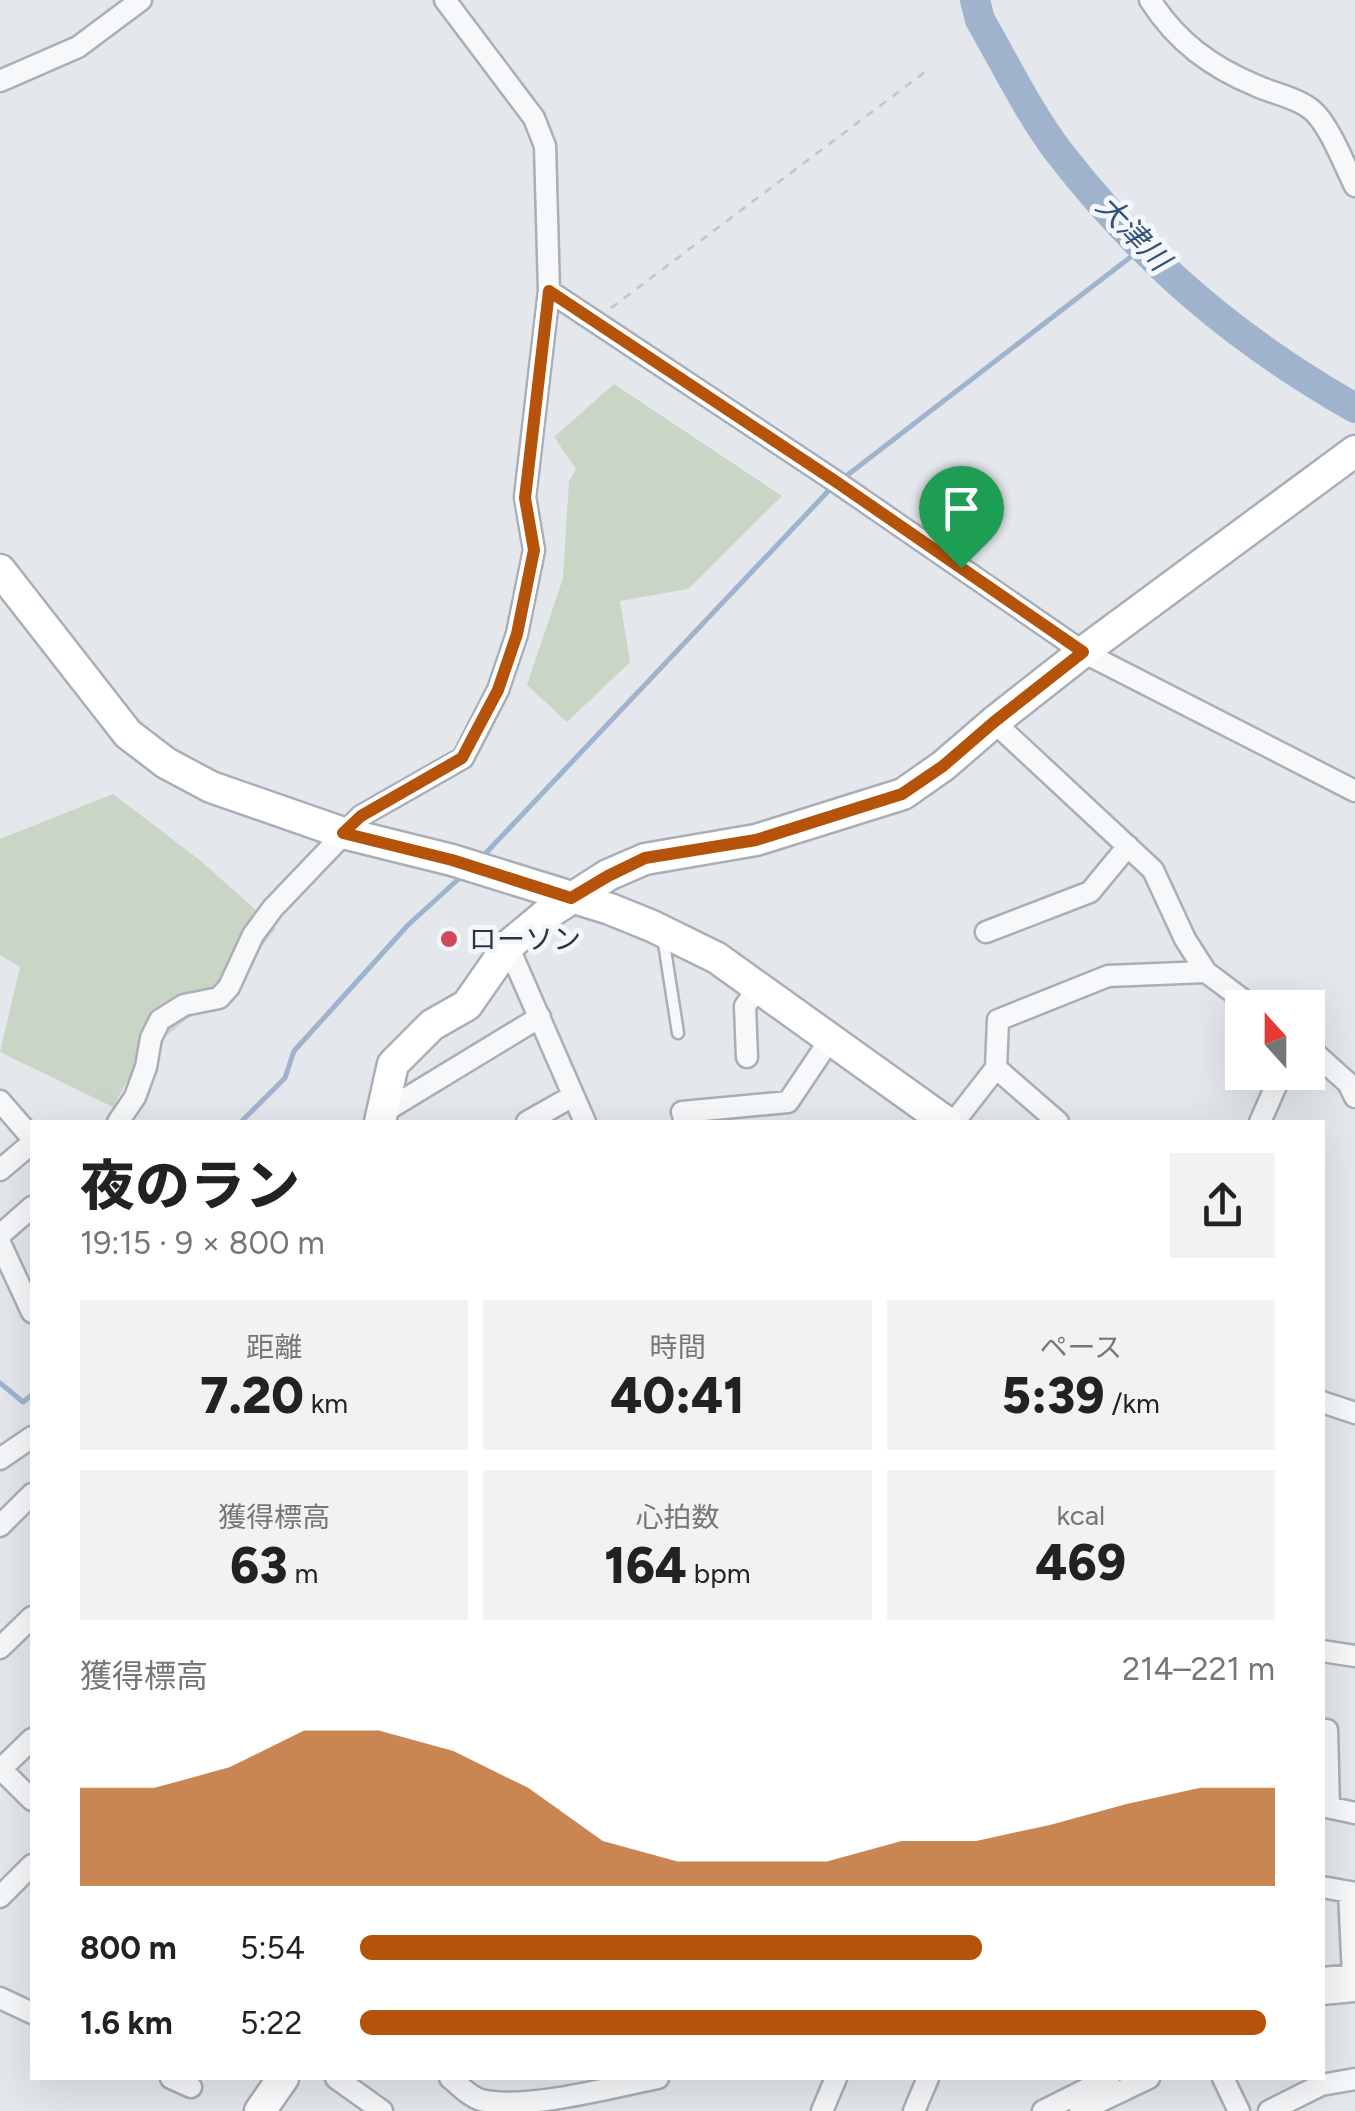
<!DOCTYPE html>
<html lang="ja">
<head>
<meta charset="utf-8">
<style>
  :root { --surface:#fff; --page:#f2f2f2; --text:#222; --muted:#767676; --accent:#b45309 }
  body { margin:0; font-family:Figtree,"Noto Sans JP",sans-serif; background:var(--page); color:var(--text); height:100vh; display:flex; flex-direction:column; font-size:38px; white-space:nowrap }
  * { box-sizing:border-box; margin:0 }
  p { font-size:32px; color:var(--muted) }
  .icon { flex:none; width:55px; height:55px; fill:none; stroke:currentColor; stroke-width:2; stroke-linecap:round; stroke-linejoin:round }
  .map { position:relative; flex:1; overflow:hidden }
  .panel { position:absolute; left:30px; top:1120px; width:1295px; height:960px; display:flex; flex-direction:column; background:var(--surface); border-radius:0px; box-shadow:0 10px 40px #0002 }
  .panel>* { flex:none }
  .needle { width:65px; rotate:339deg }
  .buttons { position:absolute; left:1225px; top:990px; display:grid; gap:20px }
  .buttons a { display:grid; place-items:center; width:100px; height:100px; border-radius:0px; background:var(--surface); box-shadow:0 10px 40px #0002; font-size:50px }
  .pin { position:absolute; display:grid; place-items:center; width:85px; height:85px; color:#fff; margin:-102px -42px; border-radius:50% 50% 50% 0; rotate:-45deg; box-shadow:0 0 10px #0007 }
  .pin .icon { rotate:45deg }
  .round { display:grid; place-items:center; flex:none; width:105px; height:105px; border-radius:0px; background:var(--page) }
  .head { display:flex; align-items:center; justify-content:space-between; height:170px; padding:0 50px }
  h1 { font-size:55px; font-weight:800; line-height:75px }
  .figures { display:grid; grid-template-columns:repeat(3,1fr); gap:15px; height:170px; padding:10px 50px }
  .figures div { display:grid; align-content:center; border-radius:0px; background:var(--page); text-align:center }
  .figures b { font-size:50px; font-weight:800 }
  .figures small { font-size:28px; font-weight:400 }
  .figures p { font-size:28px }
  .chart { height:280px; padding:20px 50px }
  .chart p { display:flex; justify-content:space-between }
  .chart svg { width:100%; height:180px; margin-top:10px; fill:var(--accent); opacity:.7 }
  ul { padding:0 50px; list-style:none; font-size:32px }
  li { display:grid; grid-template-columns:160px 120px 1fr; align-items:center; height:75px }
  li i { height:25px; border-radius:12px; background:var(--accent) }
  .map>svg:first-child { display:block }
  .green { fill:#c9d6c5 }
  .lines { fill:none; stroke-linecap:round; stroke-linejoin:round }
  .stream { stroke:#9fb4cc; stroke-width:5 }
  .river { stroke:#9fb4cc; stroke-width:30 }
  .lane-casing { stroke:#a9aeb7; stroke-width:15 }
  .street-casing { stroke:#a9aeb7; stroke-width:25 }
  .secondary-casing { stroke:#a9aeb7; stroke-width:35 }
  .path { stroke:#c2c5cb; stroke-width:2.5; stroke-dasharray:8 8; stroke-linecap:butt }
  .lane { stroke:#f7f8fa; stroke-width:10 }
  .street { stroke:#f7f8fa; stroke-width:20 }
  .secondary { stroke:#fff; stroke-width:30 }
  .route-casing { stroke:#fff; stroke-width:20 }
  .route { stroke:#b45309; stroke-width:12 }
  .poi-dot { fill:#d1495b; stroke:#f4f6f9; stroke-width:4 }
  .labels { text-anchor:middle; stroke-width:10; stroke-linejoin:round; paint-order:stroke }
  .poi-label { font-size:28px; fill:#2b3445; stroke:#f4f6f9; text-anchor:start }
  .water-label { font-size:30px; font-style:italic; fill:#34527a; stroke:#f4f6f9 }
</style>
</head>
<body>
<div class="map">
<svg width="1355" height="2111" viewBox="0 0 1355 2111">
  <rect width="100%" height="100%" fill="#e4e7ec"/>
  <path class="green" d="M 614,384 L 782,496 L 688,589 L 620,601 L 630,662 L 567,722 L 527,685 L 563,578 L 569,481 L 576,469 L 554,437 Z
    M 113,794 L 201,861 L 276,928 L 238,978 L 141,1056 L 113,1107 L 0,1052 L 20,967 L 0,955 L 0,839 Z"/>
  <g class="lines">
    <path class="stream" d="M 841,480 L 1141,249
      M 483,856 L 833,486
      M 241,1122 L 285,1078 L 294,1051 L 408,925 L 464,874
      M 0,1383 L 23,1402 L 32,1395"/>
    <path class="river" d="M 975,0 L 980,20 C 1005,63 1028,111 1058,151 C 1143,261 1234,339 1355,408"/>
    <defs>
      <path id="lane" d="M 663,937 L 678,1033"/>
      <path id="street" d="M 1150,0 C 1177,42 1211,67 1257,86 C 1275,94 1298,98 1313,111 C 1329,125 1345,166 1355,186
        M 0,81 L 78,47 L 141,0
        M 549,291 L 838,483 L 1083,652 L 1355,791
        M 994,722 L 1153,870 L 1185,939 L 1206,972 L 1254,1008
        M 986,932 L 1090,892 L 1128,846
        M 508,946 L 585,1122
        M 1308,1047 L 1348,1083 L 1355,1097
        M 747,1057 L 745,1006 L 758,988
        M 996,1068 L 1058,1122
        M 0,1101 L 32,1138
        M 382,1113 L 540,1017
        M 118,1122 L 135,1097 L 146,1067 L 151,1038 L 160,1020 L 184,1005 L 219,998 L 229,987 L 253,935 L 273,908 L 361,816 L 463,758 L 498,690 L 517,634 L 534,550 L 525,497 L 549,291 L 545,146 L 534,118 L 445,0
        M 527,1122 L 573,1096
        M 685,1122 L 682,1112 L 788,1102 L 829,1041
        M 954,1122 L 996,1068 L 998,1020 L 1108,976 L 1206,972
        M 1260,1122 L 1282,1072
        M 0,1170 L 32,1143
        M 0,1235 L 32,1207
        M 0,1243 L 32,1312
        M 1322,1402 L 1355,1413
        M 0,1459 L 32,1437
        M 0,1526 L 32,1494
        M 0,1648 L 32,1617
        M 1322,1651 L 1355,1656
        M 1322,1730 L 1327,1730 L 1329,1807
        M 0,1768 L 32,1800
        M 0,1770 L 32,1739
        M 1322,1806 L 1355,1813
        M 1322,1887 L 1355,1893
        M 1349,1892 L 1353,1976
        M 0,1897 L 32,1865
        M 1322,1978 L 1355,1975
        M 1322,1994 L 1355,1991
        M 0,1998 L 32,2013
        M 171,2078 L 191,2087
        M 336,2078 L 382,2111
        M 450,2078 C 459,2085 470,2097 481,2100 C 524,2111 613,2087 658,2078
        M 1223,2078 L 1239,2111
        M 822,2111 L 836,2078
        M 914,2111 L 928,2078
        M 1043,2111 L 1109,2078
        M 1080,2111 L 1149,2078
        M 1269,2111 L 1321,2085 L 1355,2079"/>
      <path id="secondary" d="M 0,570 L 128,734 L 166,763 L 211,787 L 343,833 L 452,860 L 610,909 L 652,926 L 717,958 L 946,1122
        M 380,1122 L 393,1064 L 432,1025 L 467,1005 L 508,946 L 544,916 L 608,875 L 645,859 L 756,840 L 903,794 L 943,766 L 994,722 L 1083,652 L 1355,451
        M 260,2111 L 283,2078"/>
    </defs>
    <use href="#lane" class="lane-casing"/>
    <use href="#street" class="street-casing"/>
    <use href="#secondary" class="secondary-casing"/>
    <path class="path" d="M 611,308 L 929,69"/>
    <use href="#lane" class="lane"/>
    <use href="#street" class="street"/>
    <use href="#secondary" class="secondary"/>
  </g>
  <g class="lines">
    <defs>
      <path id="route" d="M 549,291 L 838,483 L 1083,652 L 994,722 L 943,766 L 902,794 L 756,840 L 645,858 L 608,876 L 571,898 L 452,860 L 343,833 L 361,816 L 462,758 L 498,690 L 517,634 L 534,550 L 525,498 Z"/>
    </defs>
    <use href="#route" class="route-casing"/>
    <use href="#route" class="route"/>
  </g>
  <circle class="poi-dot" cx="449" cy="939" r="10"/>
  <g class="labels">
    <g class="poi-label">
      <text x="469" y="949">ローソン</text>
    </g>
    <g class="water-label">
      <text transform="translate(1133 233) rotate(46)" y="10">大津川</text>
    </g>
  </g>
</svg>
<div class="buttons">
<a><svg class="needle" viewBox="-14 -14 28 28"><path d="M0-13l5 13h-10z" fill="#e53935"/><path d="M0 13l5-13h-10z" fill="#767676"/></svg></a>
</div>
<div class="pin" style="left:961px;top:568px;background:#1e9e55"><svg class="icon" aria-label="arrive" viewBox="0 0 24 24"><path d="M6 21V4h12l-3 4 3 4H6"/></svg></div>
<section class="panel">
<div class="head"><div><h1>夜のラン</h1><p>19:15 · 9 × 800 m</p></div><a class="round"><svg class="icon" aria-label="share" viewBox="0 0 24 24"><path d="M12 15V3M7 8l5-5 5 5M5 13v7h14v-7"/></svg></a></div>
<div class="figures">
<div><p>距離</p><b>7.20<small> km</small></b></div>
<div><p>時間</p><b>40:41</b></div>
<div><p>ペース</p><b>5:39<small> /km</small></b></div>
</div>
<div class="figures">
<div><p>獲得標高</p><b>63<small> m</small></b></div>
<div><p>心拍数</p><b>164<small> bpm</small></b></div>
<div><p>kcal</p><b>469</b></div>
</div>
<div class="chart"><p><span>獲得標高</span>214–221 m</p>
<svg viewBox="0 0 160 44" preserveAspectRatio="none"><path d="M0 44V20L10 20L20 15L30 6L40 6L50 11L60 20L70 33L80 38L90 38L100 38L110 33L120 33L130 29L140 24L150 20L160 20V44z"/></svg>
</div>
<ul>
<li><b>800 m</b>5:54<i style="width:68%"></i></li>
<li><b>1.6 km</b>5:22<i style="width:99%"></i></li>
</ul>
</section>
</div>
</body>
</html>
